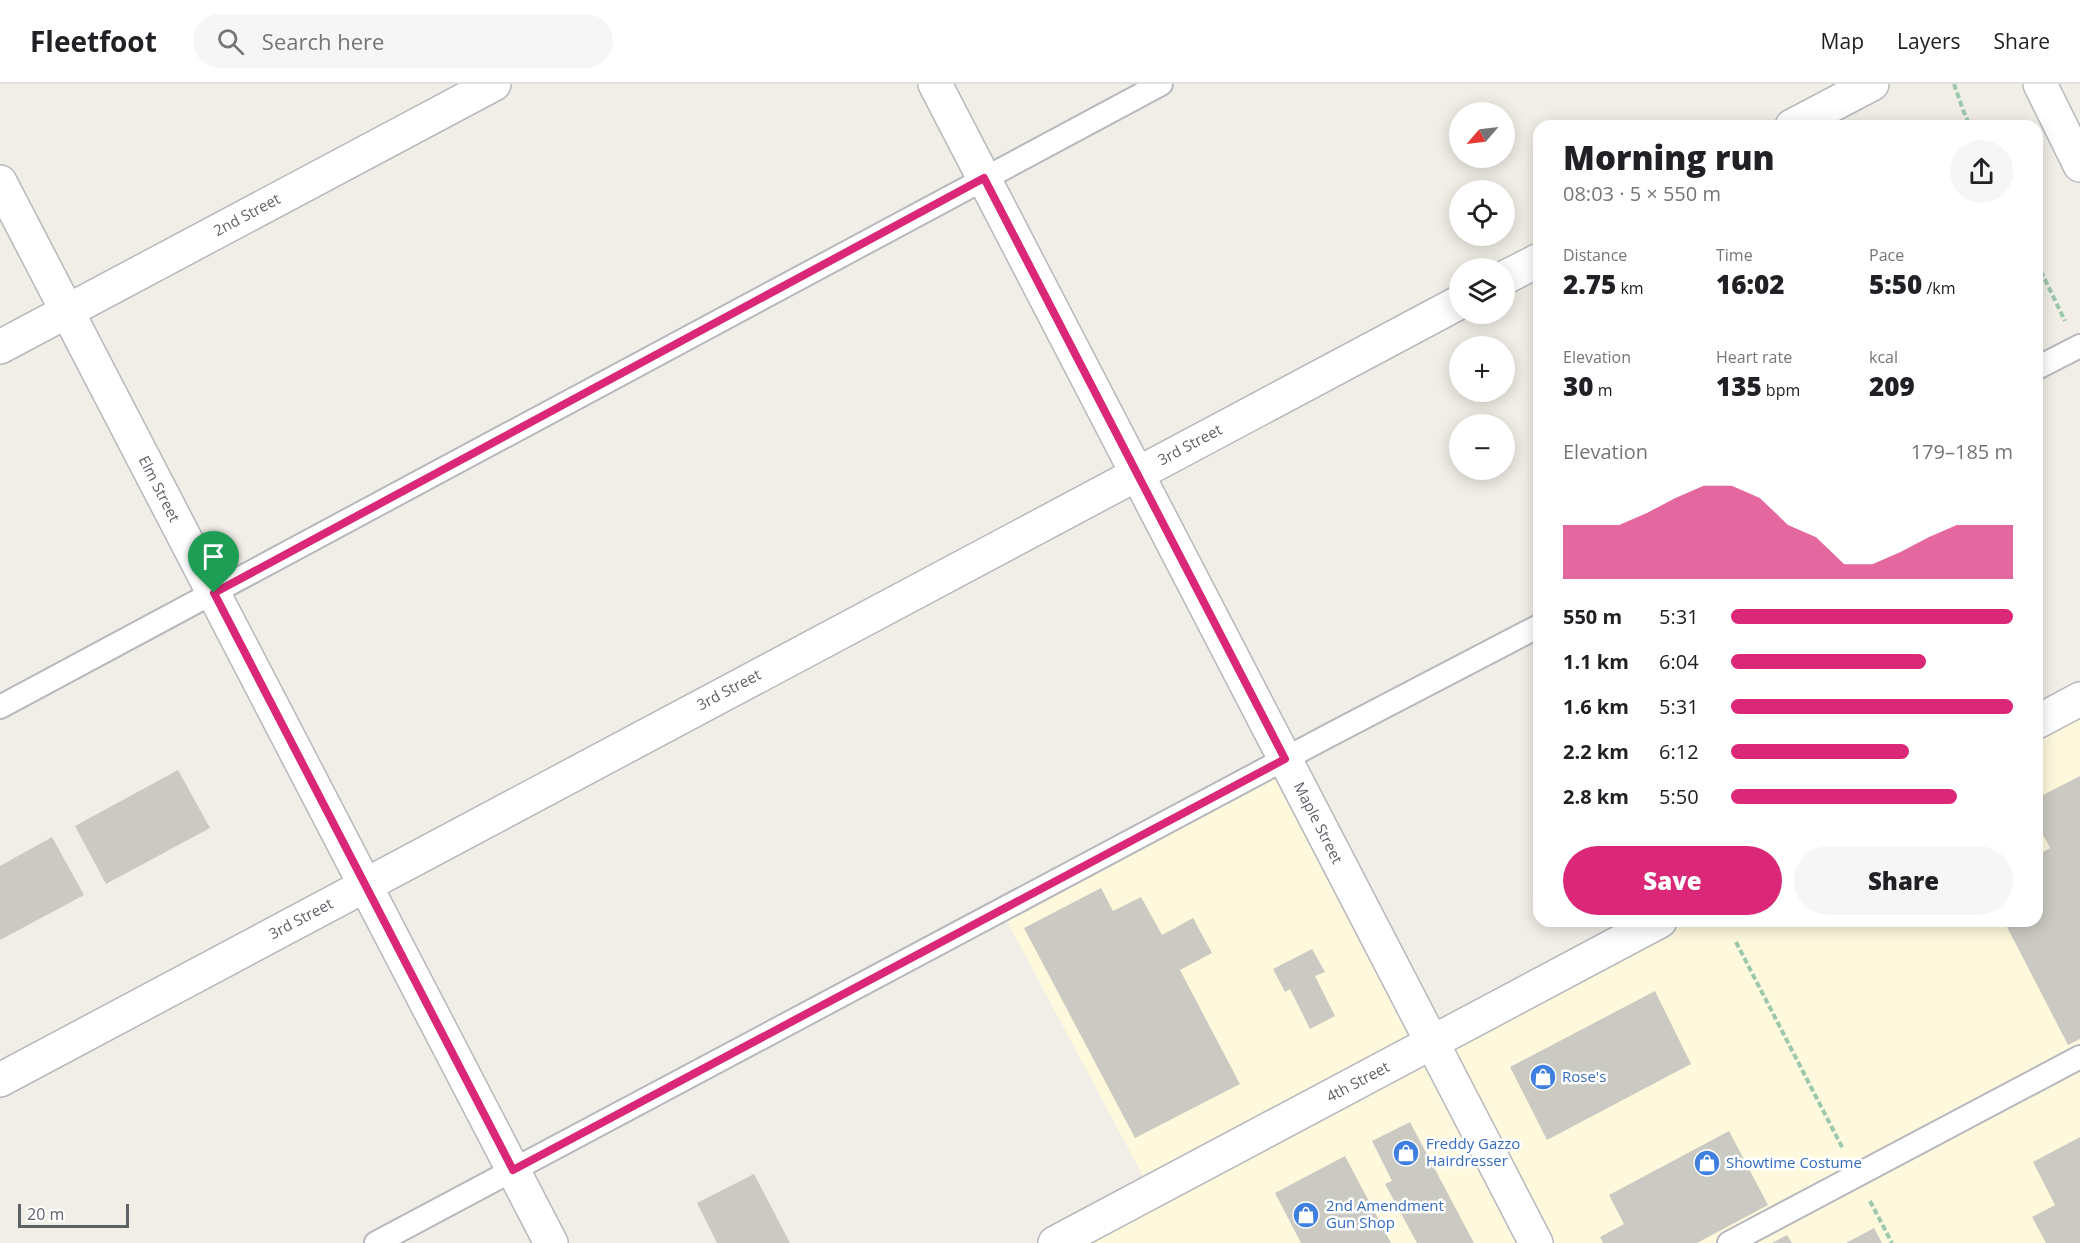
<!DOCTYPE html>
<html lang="en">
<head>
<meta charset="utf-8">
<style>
  :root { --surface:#fff; --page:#f6f6f6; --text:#202124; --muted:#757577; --line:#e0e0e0; --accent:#db2777 }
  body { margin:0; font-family:"Open Sans",sans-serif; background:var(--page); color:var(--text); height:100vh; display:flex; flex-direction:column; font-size:22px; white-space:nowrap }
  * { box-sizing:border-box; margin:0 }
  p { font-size:20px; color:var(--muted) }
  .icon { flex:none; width:33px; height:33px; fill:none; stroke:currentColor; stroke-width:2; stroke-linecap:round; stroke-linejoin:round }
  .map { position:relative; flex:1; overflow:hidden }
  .drawer { position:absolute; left:1533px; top:36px; width:510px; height:807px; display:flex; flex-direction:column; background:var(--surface); border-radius:18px; box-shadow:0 3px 15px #0003 }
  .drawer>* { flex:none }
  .needle { width:39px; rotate:242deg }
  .controls { position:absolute; left:1449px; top:18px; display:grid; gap:12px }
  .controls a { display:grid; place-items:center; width:66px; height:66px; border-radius:50%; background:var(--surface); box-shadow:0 3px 15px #0003; font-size:30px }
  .scale { position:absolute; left:18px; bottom:15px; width:111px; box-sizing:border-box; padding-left:6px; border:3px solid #5e6166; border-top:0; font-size:16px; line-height:21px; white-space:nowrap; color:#5e6166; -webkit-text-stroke:4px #fff; paint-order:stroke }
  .pin { position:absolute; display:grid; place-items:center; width:51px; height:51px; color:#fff; margin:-62px -26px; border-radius:50% 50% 50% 0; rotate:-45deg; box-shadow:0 0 6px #0007 }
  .pin .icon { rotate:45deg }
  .round { display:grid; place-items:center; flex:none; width:63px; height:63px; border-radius:32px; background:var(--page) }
  .summary { display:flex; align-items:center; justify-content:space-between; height:102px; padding:0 30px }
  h1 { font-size:33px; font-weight:800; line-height:45px }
  .metrics { display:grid; grid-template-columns:repeat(3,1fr); gap:9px; height:102px; padding:6px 30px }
  .metrics div { display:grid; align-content:center }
  .metrics b { font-size:26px; font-weight:800 }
  .metrics small { font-size:16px; font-weight:400 }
  .metrics p { font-size:16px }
  .chart { height:168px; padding:12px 30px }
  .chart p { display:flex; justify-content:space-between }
  .chart svg { width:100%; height:108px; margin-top:6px; fill:var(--accent); opacity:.7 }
  .cta { display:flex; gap:12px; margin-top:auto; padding:12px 30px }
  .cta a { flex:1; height:69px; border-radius:36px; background:var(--accent); color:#fff; font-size:24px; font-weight:800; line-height:69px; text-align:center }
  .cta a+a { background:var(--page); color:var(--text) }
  ul { padding:0 30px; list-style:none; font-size:20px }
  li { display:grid; grid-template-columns:96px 72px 1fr; align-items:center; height:45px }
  li i { height:15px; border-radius:8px; background:var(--accent) }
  header { display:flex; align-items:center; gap:36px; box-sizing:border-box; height:84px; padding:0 30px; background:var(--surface); border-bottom:2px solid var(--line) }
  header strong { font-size:28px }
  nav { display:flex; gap:33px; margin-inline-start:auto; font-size:21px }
  .search { width:420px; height:54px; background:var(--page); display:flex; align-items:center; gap:15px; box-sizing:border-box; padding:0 21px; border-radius:33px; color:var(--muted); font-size:22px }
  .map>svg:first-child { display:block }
  .commercial { fill:#fef9dd }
  .building { fill:#cbcac2 }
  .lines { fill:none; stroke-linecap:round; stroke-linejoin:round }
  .service-casing { stroke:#b6b8bd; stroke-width:26 }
  .minor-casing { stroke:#b6b8bd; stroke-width:36 }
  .tertiary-casing { stroke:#b6b8bd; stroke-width:36 }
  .secondary-casing { stroke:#b7bac0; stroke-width:36 }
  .path { stroke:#9cc8ac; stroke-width:4; stroke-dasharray:6 3; stroke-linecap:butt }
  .service { stroke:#fff; stroke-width:22 }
  .minor { stroke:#fff; stroke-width:33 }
  .tertiary { stroke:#fff; stroke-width:33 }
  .secondary { stroke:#fff; stroke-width:33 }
  .route-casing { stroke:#fff; stroke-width:12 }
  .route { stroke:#db2777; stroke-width:8 }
  .labels { text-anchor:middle; stroke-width:5; stroke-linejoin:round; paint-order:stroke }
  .street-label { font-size:15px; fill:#5e6166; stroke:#fff }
  .shop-label { font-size:15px; fill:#366cbe; stroke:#fff; text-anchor:start }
</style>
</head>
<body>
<header>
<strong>Fleetfoot</strong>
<div class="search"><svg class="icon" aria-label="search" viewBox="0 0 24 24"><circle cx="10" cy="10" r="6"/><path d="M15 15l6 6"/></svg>Search here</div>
<nav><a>Map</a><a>Layers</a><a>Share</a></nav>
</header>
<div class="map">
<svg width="2080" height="1159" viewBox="0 0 2080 1159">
  <rect width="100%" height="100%" fill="#f0eee6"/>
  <path class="commercial" d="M 2080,615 L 2080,1159 L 1055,1159 L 1151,1107 L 1001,826 L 1285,675 L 1432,958 L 1660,837 L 2037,837 L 2037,638 Z"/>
  <path class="building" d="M 178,686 L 210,744 L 106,800 L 75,742 Z
    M 2080,692 L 2080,955 L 2068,961 L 2004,837 L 2037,837 L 2037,771 L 2050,764 L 2037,739 L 2037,714 Z
    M 52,753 L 84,811 L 0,856 L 0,782 Z
    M 1101,804 L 1113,827 L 1141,813 L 1162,851 L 1193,834 L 1212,869 L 1180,886 L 1240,1000 L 1135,1054 L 1024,844 Z
    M 1312,865 L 1325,888 L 1315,892 L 1335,932 L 1310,945 L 1290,905 L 1285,908 L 1273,885 Z
    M 1655,907 L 1691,980 L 1547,1056 L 1510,983 Z
    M 1410,1038 L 1474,1159 L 1417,1159 L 1385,1100 L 1392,1097 L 1372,1057 Z
    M 1729,1047 L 1768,1121 L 1697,1159 L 1603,1159 L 1600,1153 L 1624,1140 L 1609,1111 Z
    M 2080,1053 L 2080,1159 L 2046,1159 L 2032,1133 L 2055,1121 L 2033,1078 Z
    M 1345,1072 L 1391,1159 L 1301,1159 L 1275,1109 Z
    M 754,1090 L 790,1159 L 717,1159 L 697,1119 Z
    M 1874,1144 L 1882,1159 L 1846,1159 Z
    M 1787,1151 L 1792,1159 L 1772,1159 Z"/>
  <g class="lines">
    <defs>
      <path id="service" d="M 2037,284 L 2080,262
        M 0,623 L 1161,0
        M 376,1159 L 1328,652 L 1539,542
        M 1729,1159 L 2080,973"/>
      <path id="minor" d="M 935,0 L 1536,1159
        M 1792,42 L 1872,0
        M 0,98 L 551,1159
        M 1504,194 L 1539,176
        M 0,263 L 494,0
        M 0,996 L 1460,218"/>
      <path id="tertiary" d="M 2037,638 L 2080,615
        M 1055,1159 L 1660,837"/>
      <path id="secondary" d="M 2040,0 L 2080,81"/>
    </defs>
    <use href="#service" class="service-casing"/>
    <use href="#minor" class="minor-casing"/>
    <use href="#tertiary" class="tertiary-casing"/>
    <use href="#secondary" class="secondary-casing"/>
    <path class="path" d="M 1954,0 L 1963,26 L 1970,42
      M 2037,179 L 2065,237
      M 1736,858 L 1843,1065
      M 1870,1117 L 1892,1159"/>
    <use href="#service" class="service"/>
    <use href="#minor" class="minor"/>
    <use href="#tertiary" class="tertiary"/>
    <use href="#secondary" class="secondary"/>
  </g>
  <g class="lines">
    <defs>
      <path id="route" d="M 984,94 L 1285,675 L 513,1086 L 214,509 Z"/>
    </defs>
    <use href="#route" class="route-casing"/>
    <use href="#route" class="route"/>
  </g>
  <defs>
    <symbol id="shop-disc" viewBox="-11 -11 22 22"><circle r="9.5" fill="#3f7fe0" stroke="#fff"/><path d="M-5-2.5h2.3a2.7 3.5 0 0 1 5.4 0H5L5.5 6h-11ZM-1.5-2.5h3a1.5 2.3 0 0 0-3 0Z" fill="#fff"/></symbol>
  </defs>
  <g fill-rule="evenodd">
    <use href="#shop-disc" x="1528" y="978" width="30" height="30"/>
    <use href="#shop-disc" x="1391" y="1054" width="30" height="30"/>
    <use href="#shop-disc" x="1692" y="1064" width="30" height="30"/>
    <use href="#shop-disc" x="1291" y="1116" width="30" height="30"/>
  </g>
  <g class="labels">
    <g class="street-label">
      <text transform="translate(247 131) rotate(-28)" y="5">2nd Street</text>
      <text transform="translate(1190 361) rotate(-28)" y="5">3rd Street</text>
      <text transform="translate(159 405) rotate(63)" y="5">Elm Street</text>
      <text transform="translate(729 606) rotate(-28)" y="5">3rd Street</text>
      <text transform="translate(1318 739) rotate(63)" y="5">Maple Street</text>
      <text transform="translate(301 835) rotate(-28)" y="5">3rd Street</text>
      <text transform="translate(1358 998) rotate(-28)" y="5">4th Street</text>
    </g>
    <g class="shop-label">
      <text x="1562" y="998">Rose's</text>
      <text x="1426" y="1065">Freddy Gazzo<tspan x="1426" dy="17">Hairdresser</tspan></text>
      <text x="1726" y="1084">Showtime Costume</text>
      <text x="1326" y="1127">2nd Amendment<tspan x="1326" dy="17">Gun Shop</tspan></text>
    </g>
  </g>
</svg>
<div class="controls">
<a><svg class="needle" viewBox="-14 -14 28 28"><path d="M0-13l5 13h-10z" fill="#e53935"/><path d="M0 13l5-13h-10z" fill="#757577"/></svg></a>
<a><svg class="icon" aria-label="locate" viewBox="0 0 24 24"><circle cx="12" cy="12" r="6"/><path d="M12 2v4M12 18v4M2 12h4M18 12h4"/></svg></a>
<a><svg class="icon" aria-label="layers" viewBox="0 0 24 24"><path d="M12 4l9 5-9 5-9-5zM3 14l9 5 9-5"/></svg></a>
<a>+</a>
<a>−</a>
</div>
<div class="scale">20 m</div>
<div class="pin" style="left:214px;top:509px;background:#1e9e55"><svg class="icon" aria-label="arrive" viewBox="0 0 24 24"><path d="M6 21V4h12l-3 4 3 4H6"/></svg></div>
<section class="drawer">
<div class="summary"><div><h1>Morning run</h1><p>08:03 · 5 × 550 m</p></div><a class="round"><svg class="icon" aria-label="share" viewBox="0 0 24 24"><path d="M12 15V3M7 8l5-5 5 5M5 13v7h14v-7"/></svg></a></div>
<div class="metrics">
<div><p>Distance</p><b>2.75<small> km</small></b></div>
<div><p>Time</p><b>16:02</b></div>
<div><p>Pace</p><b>5:50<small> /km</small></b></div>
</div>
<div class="metrics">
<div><p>Elevation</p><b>30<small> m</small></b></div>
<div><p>Heart rate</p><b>135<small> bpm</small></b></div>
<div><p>kcal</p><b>209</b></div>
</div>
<div class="chart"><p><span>Elevation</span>179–185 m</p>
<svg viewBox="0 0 160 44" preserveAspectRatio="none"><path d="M0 44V22L10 22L20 22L30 17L40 11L50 6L60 6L70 11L80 22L90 27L100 38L110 38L120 33L130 27L140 22L150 22L160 22V44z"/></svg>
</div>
<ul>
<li><b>550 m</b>5:31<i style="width:100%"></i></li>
<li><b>1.1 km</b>6:04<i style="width:69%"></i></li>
<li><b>1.6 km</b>5:31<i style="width:100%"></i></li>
<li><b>2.2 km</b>6:12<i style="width:63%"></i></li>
<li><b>2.8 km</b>5:50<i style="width:80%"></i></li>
</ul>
<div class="cta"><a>Save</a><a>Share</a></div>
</section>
</div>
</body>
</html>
